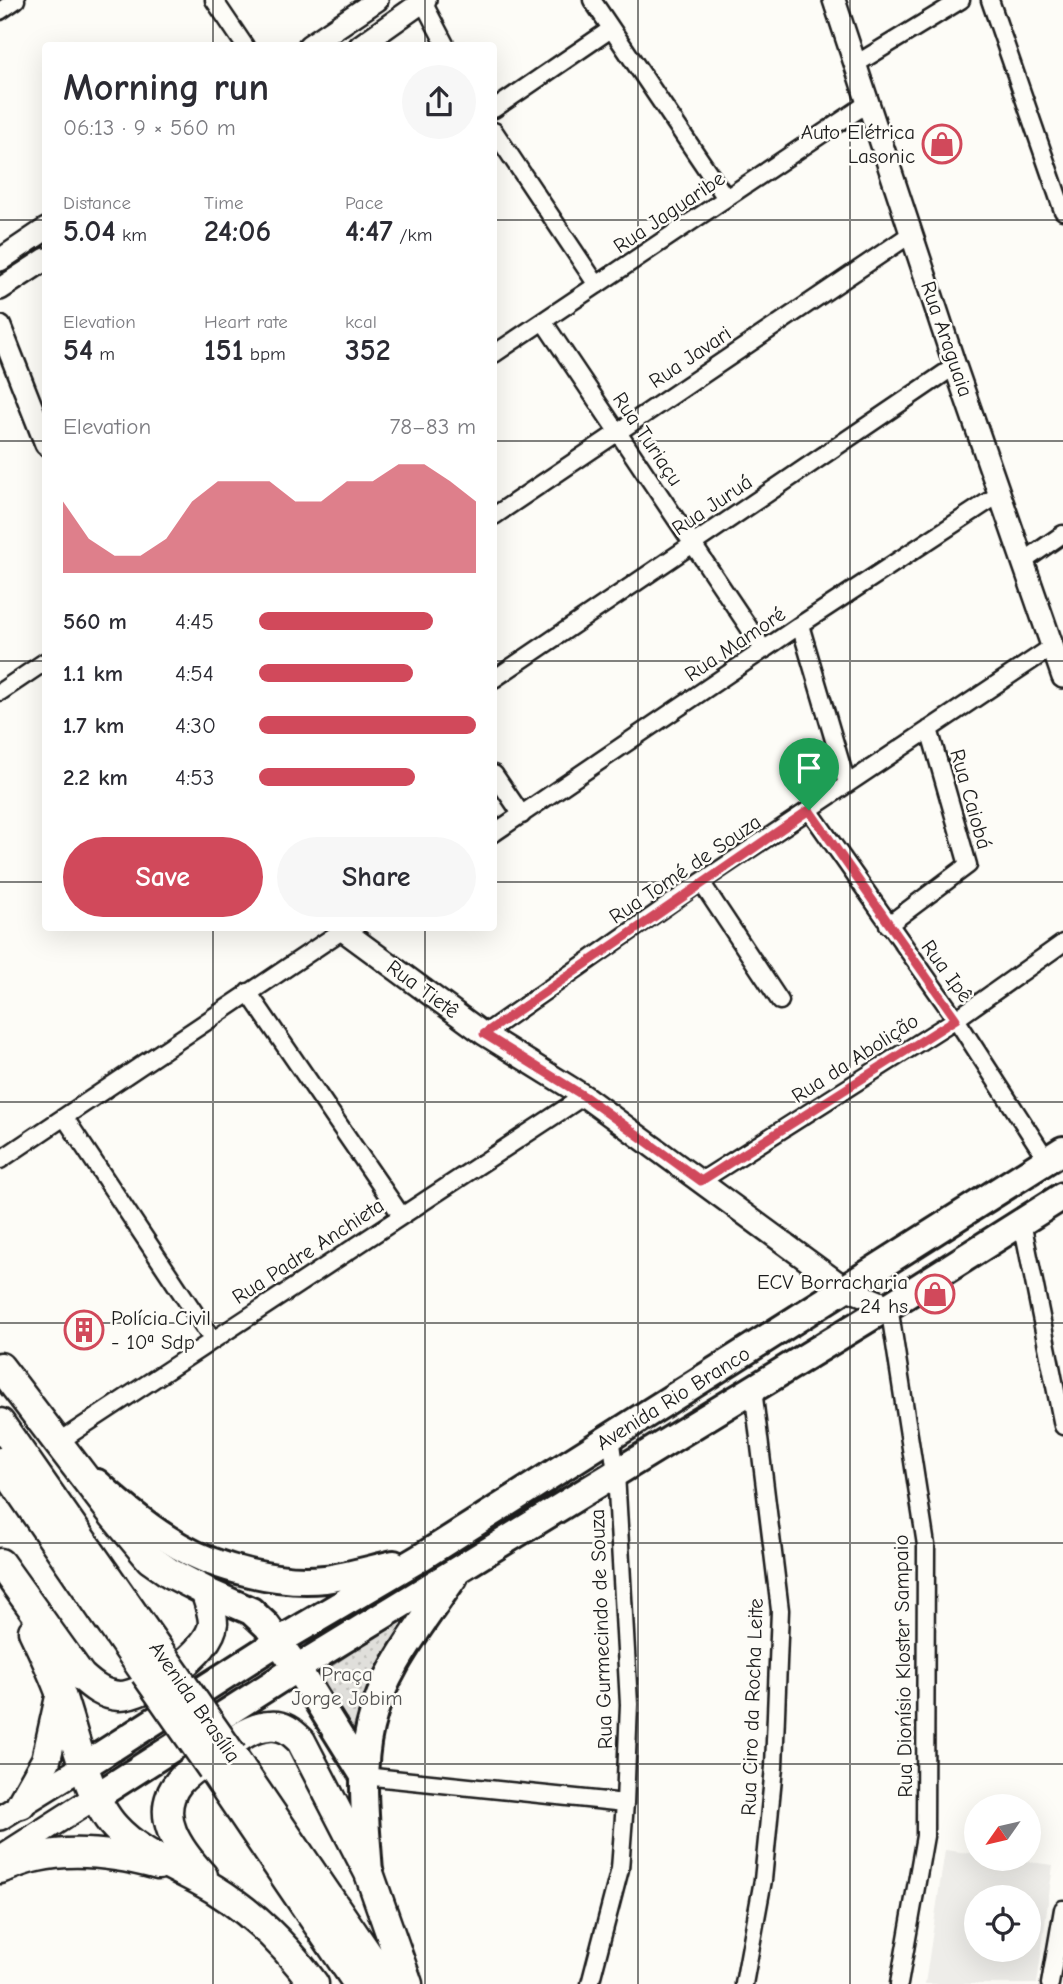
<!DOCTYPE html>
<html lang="en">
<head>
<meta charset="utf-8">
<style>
  :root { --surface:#fff; --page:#f7f7f7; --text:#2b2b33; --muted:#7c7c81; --accent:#d1495b }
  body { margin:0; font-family:"Comic Neue",sans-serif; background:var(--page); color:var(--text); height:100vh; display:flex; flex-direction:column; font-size:26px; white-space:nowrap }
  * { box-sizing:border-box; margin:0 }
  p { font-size:23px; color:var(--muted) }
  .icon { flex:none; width:38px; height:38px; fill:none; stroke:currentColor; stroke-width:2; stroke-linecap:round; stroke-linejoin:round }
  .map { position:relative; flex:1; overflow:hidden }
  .drawer { position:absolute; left:42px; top:42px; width:455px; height:889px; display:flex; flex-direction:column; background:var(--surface); border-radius:7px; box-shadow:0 7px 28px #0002 }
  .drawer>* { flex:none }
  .needle { width:46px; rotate:236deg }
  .controls { position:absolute; left:964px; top:1794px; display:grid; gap:14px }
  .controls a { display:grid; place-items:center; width:77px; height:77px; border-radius:50%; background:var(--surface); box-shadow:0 7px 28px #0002; font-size:35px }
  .pin { position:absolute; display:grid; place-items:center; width:60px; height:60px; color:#fff; margin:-72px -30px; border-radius:50% 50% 50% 0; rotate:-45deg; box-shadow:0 0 7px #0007 }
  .pin .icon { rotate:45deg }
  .round { display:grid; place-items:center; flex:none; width:74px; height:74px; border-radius:37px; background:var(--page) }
  .summary { display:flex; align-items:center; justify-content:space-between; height:119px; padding:0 21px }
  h1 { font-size:38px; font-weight:700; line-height:52px }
  .figures { display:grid; grid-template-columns:repeat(3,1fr); gap:10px; height:119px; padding:7px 21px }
  .figures div { display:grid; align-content:center }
  .figures b { font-size:30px; font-weight:700 }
  .figures small { font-size:19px; font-weight:400 }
  .figures p { font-size:19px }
  .chart { height:196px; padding:14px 21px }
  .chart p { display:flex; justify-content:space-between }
  .chart svg { width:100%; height:126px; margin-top:7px; fill:var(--accent); opacity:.7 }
  .primary-button { display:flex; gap:14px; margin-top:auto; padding:14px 21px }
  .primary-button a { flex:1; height:80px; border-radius:42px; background:var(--accent); color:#fff; font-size:28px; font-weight:700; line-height:80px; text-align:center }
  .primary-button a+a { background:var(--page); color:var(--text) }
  ul { padding:0 21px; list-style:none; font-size:23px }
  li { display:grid; grid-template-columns:112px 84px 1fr; align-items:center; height:52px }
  li i { height:18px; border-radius:9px; background:var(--accent) }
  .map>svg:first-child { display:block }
  .built { fill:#eeede9; fill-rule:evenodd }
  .park { fill:url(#park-dots); stroke:#7e7e7c; stroke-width:2 }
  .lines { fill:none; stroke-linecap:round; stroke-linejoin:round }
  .minor-casing { stroke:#1c1c1c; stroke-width:21 }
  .tertiary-casing { stroke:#1c1c1c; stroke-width:26 }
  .secondary-casing { stroke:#1c1c1c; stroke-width:28 }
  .primary-casing { stroke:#1c1c1c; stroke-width:32 }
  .trunk-casing { stroke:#1c1c1c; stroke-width:33 }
  .minor { stroke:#fdfcf7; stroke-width:16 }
  .tertiary { stroke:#fdfcf7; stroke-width:21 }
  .secondary { stroke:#fdfcf7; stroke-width:23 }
  .primary { stroke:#fdfcf7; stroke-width:26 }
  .trunk { stroke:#fdfcf7; stroke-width:28 }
  .trunk-bridge-casing { stroke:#1c1c1c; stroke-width:33; stroke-linecap:butt }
  .trunk-bridge { stroke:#fdfcf7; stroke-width:28 }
  .route-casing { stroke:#fff; stroke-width:14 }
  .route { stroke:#d1495b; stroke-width:9 }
  .grid { fill:none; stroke:#1c1c1c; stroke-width:2; stroke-opacity:0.55 }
  .labels { text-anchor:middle; stroke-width:5; stroke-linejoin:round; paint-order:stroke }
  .poi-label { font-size:21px; fill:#1c1c1c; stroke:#fdfcf7; text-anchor:end }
  .street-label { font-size:21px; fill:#1c1c1c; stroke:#fdfcf7 }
  .park-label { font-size:21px; fill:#575655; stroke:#fdfcf7 }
</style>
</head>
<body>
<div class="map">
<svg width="1063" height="1984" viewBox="0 0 1063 1984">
  <defs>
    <pattern id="park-dots" width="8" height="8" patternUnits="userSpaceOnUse" patternTransform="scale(1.75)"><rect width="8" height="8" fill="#e0dfdb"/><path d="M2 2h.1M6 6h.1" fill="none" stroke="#c0bfbb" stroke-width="1.8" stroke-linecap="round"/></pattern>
  </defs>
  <rect width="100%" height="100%" fill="#fdfcf7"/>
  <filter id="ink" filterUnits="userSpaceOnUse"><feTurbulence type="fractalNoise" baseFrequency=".0143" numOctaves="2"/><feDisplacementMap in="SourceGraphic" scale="14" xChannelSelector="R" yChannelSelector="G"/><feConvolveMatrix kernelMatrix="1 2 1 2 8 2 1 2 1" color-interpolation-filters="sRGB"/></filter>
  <g filter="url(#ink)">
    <path class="built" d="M 945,1850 L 976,1854 L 976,1858 L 1007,1859 L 1053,1865 L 1037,1984 L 925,1984 ZM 976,1897 L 1029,1897 L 1029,1950 L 976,1950 Z"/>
    <path class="park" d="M 418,1607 L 352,1753 L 315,1677 Z"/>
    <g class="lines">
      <defs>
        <path id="minor" d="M 214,0 L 245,46
          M 592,0 L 726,198
          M 990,0 L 1063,211
          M 423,2 L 446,46
          M 0,11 L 16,0
          M 856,64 L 961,0
          M 494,109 L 611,29
          M 494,131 L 597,285
          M 543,321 L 764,650
          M 494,354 L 868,103
          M 494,516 L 911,234
          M 1024,561 L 1063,534
          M 800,625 L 847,784
          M 494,679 L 955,366
          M 0,692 L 46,661
          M 494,774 L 522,815
          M 809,810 L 956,1019 L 1047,1160
          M 494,833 L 800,625 L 1001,493
          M 701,882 L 780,1001
          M 888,925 L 968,865 L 929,729
          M 248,992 L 401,1215
          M 484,1034 L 701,882 L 1052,647
          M 65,1118 L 212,1339
          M 0,1160 L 346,928
          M 701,1181 L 956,1019 L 1063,943
          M 1022,1222 L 1063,1426
          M 889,1306 L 926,1545 L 925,1836 L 899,1984
          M 57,1443 L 584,1096
          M 364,1776 L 625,1803
          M 590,1984 L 620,1869 L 625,1803 L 629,1704 L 616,1473 L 611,1436
          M 744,1984 L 763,1880 L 769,1819 L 774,1767 L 780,1610 L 753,1389
          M 1050,1984 L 1063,1909"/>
        <path id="tertiary" d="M 834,0 L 955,366 L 1063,677
          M 309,46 L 377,0
          M 360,46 L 425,0
          M 0,260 L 46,229
          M 0,289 L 46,259
          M 0,327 L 46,444
          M 340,928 L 484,1034 L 584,1096 L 845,1288 L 889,1306"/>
        <path id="secondary" d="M 0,1818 L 84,1766
          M 0,1858 L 97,1796"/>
        <path id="primary" d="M 97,1483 C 122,1506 150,1529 179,1546 C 218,1569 280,1584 325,1579 C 348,1576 371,1569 394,1564
          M 205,1591 L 251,1611 L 267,1626 L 297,1668 L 364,1776
          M 84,1766 L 279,1641 L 420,1558 L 1063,1150
          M 97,1796 L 297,1668 L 889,1306 L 1063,1196
          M 369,1873 C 366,1825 359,1774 370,1727 C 383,1670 422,1624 454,1577"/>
        <path id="trunk" d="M 0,1367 L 114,1516 L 150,1559 L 170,1573 L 205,1591 C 208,1600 213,1613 213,1623 C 211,1652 146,1696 119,1696 C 103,1695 92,1686 81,1676 L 0,1563
          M 0,1423 L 165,1659
          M 0,1462 L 145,1673
          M 33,1631 C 43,1652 53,1673 61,1695 C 74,1733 88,1798 115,1827 C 141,1856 182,1869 214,1889 C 253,1913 287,1947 314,1984
          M 232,1755 L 388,1984
          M 212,1769 L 358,1984
          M 21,1804 L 46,1760 L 60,1697
          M 0,1869 C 12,1865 25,1859 37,1857 C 76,1848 121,1855 158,1865
          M 203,1876 C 180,1851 152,1815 179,1782 C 189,1770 204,1762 217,1753 C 233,1742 249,1727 269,1726 C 283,1724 292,1732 301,1741 L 369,1873 L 408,1984"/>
      </defs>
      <use href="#minor" class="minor-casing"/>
      <use href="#tertiary" class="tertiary-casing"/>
      <use href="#secondary" class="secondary-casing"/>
      <use href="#primary" class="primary-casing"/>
      <use href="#trunk" class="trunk-casing"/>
      <use href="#minor" class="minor"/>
      <use href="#tertiary" class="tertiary"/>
      <use href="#secondary" class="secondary"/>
      <use href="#primary" class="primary"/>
      <use href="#trunk" class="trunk"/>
      <defs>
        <path id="trunk-bridge" d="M 165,1659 L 232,1755
          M 145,1673 L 212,1769"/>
      </defs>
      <use href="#trunk-bridge" class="trunk-bridge-casing"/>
      <use href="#trunk-bridge" class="trunk-bridge"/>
    </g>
  </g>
  <g class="lines" filter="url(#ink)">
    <defs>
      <path id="route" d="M 809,810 L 956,1019 L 701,1181 L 584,1096 L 484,1034 Z"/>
    </defs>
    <use href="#route" class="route-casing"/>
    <use href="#route" class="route"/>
  </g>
  <path class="grid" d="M 213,0 L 213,46M 425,0 L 425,46M 638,0 L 638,1984M 850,0 L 850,1984M 0,220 L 46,220M 494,220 L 1063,220M 0,441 L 46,441M 494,441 L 1063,441M 0,661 L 46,661M 494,661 L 1063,661M 0,882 L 46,882M 494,882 L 1063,882M 213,928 L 213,1984M 425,928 L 425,1984M 0,1102 L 1063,1102M 0,1323 L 1063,1323M 0,1543 L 1063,1543M 0,1764 L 1063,1764"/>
  <defs>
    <symbol id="shop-ring" viewBox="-11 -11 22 22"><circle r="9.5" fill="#fdfcf7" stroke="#d1495b" stroke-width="1.5"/><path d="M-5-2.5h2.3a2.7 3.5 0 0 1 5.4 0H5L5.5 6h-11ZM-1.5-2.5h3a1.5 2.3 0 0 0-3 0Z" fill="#d1495b"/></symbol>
    <symbol id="building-ring" viewBox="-11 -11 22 22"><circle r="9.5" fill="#fdfcf7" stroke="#d1495b" stroke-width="1.5"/><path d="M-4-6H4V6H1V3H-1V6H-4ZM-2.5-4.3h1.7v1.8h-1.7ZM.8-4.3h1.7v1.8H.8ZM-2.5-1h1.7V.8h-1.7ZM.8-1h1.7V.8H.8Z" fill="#d1495b"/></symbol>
  </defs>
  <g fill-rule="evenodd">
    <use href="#shop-ring" x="920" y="122" width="44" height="44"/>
    <use href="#shop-ring" x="913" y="1272" width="44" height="44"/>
    <use href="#building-ring" x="62" y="1308" width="44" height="44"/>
  </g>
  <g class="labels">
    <g class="poi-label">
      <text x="915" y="139">Auto Elétrica<tspan x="915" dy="24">Lasonic</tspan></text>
      <text x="908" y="1289">ECV Borracharia<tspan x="908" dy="24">24 hs</tspan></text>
      <text x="111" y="1325" text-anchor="start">Polícia Civil<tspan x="111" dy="24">- 10ª Sdp</tspan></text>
    </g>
    <g class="street-label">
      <text transform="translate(669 212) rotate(-34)" y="7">Rua Jaguaribe</text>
      <text transform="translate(947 339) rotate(71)" y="7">Rua Araguaia</text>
      <text transform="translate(690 357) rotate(-34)" y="7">Rua Javari</text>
      <text transform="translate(648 439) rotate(56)" y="7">Rua Turiaçu</text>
      <text transform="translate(712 505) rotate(-34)" y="7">Rua Juruá</text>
      <text transform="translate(735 644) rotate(-34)" y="7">Rua Mamoré</text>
      <text transform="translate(971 799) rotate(74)" y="7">Rua Caiobá</text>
      <text transform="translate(685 869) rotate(-34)" y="7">Rua Tomé de Souza</text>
      <text transform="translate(947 971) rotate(54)" y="7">Rua Ipê</text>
      <text transform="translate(423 989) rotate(36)" y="7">Rua Tietê</text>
      <text transform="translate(855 1058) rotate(-33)" y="7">Rua da Abolição</text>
      <text transform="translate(308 1251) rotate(-33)" y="7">Rua Padre Anchieta</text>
      <text transform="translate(673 1398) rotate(-32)" y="7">Avenida Rio Branco</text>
      <text transform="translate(601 1629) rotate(-92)" y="7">Rua Gurmecindo de Souza</text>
      <text transform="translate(903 1666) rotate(-91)" y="7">Rua Dionísio Kloster Sampaio</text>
      <text transform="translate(195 1702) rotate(55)" y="7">Avenida Brasília</text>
      <text transform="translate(752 1707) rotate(-88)" y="7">Rua Ciro da Rocha Leite</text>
    </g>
    <g class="park-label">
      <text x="347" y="1681">Praça<tspan x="347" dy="24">Jorge Jobim</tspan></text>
    </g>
  </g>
</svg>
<div class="controls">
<a><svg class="needle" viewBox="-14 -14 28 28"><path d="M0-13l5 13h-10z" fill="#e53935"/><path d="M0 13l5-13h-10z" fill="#7c7c81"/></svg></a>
<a><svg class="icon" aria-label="locate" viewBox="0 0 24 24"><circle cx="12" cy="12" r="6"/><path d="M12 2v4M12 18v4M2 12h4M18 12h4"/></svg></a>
</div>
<div class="pin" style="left:809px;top:810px;background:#1e9e55"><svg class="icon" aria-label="arrive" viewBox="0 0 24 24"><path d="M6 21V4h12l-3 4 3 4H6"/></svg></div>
<section class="drawer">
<div class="summary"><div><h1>Morning run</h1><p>06:13 · 9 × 560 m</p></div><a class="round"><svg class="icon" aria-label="share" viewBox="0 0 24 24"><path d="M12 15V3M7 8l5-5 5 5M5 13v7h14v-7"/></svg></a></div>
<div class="figures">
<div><p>Distance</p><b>5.04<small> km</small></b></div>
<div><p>Time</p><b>24:06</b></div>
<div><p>Pace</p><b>4:47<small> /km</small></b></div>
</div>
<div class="figures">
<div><p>Elevation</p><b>54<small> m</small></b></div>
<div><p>Heart rate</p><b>151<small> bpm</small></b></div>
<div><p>kcal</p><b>352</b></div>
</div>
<div class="chart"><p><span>Elevation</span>78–83 m</p>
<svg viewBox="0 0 160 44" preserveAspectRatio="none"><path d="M0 44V19L10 32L20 38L30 38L40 32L50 19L60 12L70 12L80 12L90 19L100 19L110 12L120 12L130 6L140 6L150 12L160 19V44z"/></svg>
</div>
<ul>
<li><b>560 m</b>4:45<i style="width:80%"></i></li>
<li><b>1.1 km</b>4:54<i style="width:71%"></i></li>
<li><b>1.7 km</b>4:30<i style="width:100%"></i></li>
<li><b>2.2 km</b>4:53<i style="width:72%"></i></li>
</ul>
<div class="primary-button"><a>Save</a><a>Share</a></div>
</section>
</div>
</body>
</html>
